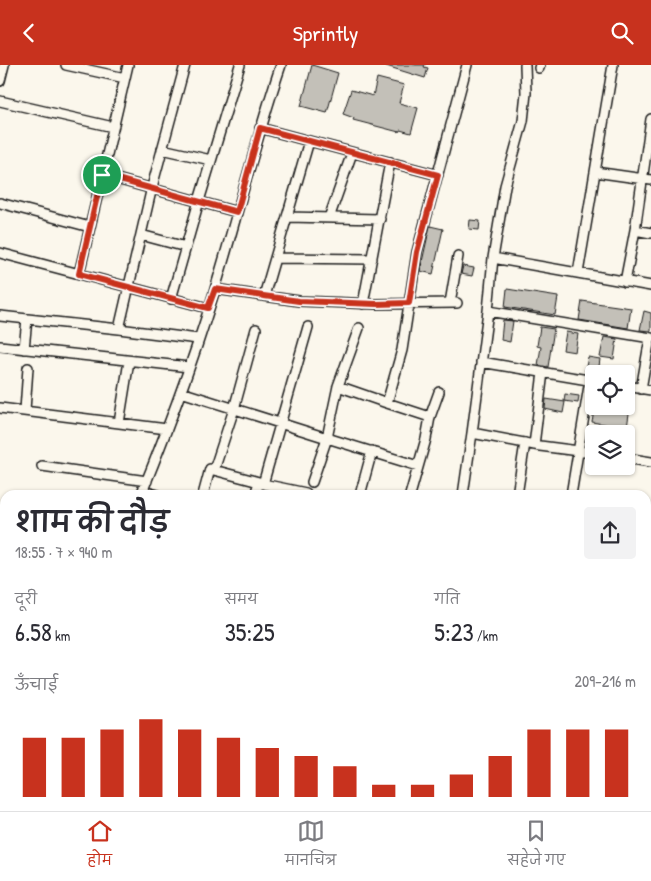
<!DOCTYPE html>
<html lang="hi">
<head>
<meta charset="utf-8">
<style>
  :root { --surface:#fff; --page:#f2f2f3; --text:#2b2b33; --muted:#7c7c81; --line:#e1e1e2; --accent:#c8321e }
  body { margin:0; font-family:"Patrick Hand","Playpen Sans Deva",sans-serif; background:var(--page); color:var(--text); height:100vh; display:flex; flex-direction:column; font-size:19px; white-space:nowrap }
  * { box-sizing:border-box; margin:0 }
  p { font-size:16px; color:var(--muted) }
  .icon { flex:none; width:28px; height:28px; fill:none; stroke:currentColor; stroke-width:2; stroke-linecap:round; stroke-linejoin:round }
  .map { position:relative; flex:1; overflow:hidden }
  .side { position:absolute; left:0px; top:425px; width:651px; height:321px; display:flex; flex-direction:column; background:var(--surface); border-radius:15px 15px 0 0; box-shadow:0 1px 4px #0004 }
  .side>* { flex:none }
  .fabs { position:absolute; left:585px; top:300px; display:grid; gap:10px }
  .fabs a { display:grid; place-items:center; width:50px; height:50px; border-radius:5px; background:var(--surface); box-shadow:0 1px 4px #0004; font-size:25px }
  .pin { position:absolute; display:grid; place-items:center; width:42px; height:42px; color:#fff; margin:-21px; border:2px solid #fff; border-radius:50%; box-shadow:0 1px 5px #0007 }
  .round { display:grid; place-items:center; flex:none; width:52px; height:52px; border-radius:5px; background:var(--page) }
  .overview { display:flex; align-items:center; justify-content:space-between; height:85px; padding:0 15px }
  h1 { font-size:28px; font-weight:600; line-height:38px }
  .figures { display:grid; grid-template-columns:repeat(3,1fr); gap:8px; height:85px; padding:5px 15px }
  .figures div { display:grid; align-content:center }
  .figures b { font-size:25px; font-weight:600 }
  .figures small { font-size:14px; font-weight:400 }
  .figures p { font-size:14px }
  .chart { height:140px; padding:10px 15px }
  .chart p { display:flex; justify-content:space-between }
  .chart svg { width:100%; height:90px; margin-top:5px; stroke:var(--accent); stroke-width:6 }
  header { display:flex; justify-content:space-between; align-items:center; height:65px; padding:0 15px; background:var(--accent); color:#fff; font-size:22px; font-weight:600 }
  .tabs { display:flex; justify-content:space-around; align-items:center; height:70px; border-top:1px solid var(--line); background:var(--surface); font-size:14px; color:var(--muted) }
  .tabs a { display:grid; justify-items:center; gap:2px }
  .tabs .current { color:var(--accent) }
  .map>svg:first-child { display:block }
  .building { fill:#c3c0b8; stroke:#1c1c1c }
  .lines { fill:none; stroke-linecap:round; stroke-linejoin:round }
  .street-casing { stroke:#1c1c1c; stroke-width:12 }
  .secondary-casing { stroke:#1c1c1c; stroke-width:16 }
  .street { stroke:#fbf7ec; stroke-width:9 }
  .secondary { stroke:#fbf7ec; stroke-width:12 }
  .route-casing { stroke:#fff; stroke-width:10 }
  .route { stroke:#c8321e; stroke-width:6 }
</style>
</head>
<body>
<header><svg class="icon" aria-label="back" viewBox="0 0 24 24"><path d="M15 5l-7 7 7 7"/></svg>Sprintly<svg class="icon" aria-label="search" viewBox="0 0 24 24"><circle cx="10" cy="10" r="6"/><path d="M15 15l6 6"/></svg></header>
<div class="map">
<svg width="651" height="746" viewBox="0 0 651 746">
  <rect width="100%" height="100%" fill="#fbf7ec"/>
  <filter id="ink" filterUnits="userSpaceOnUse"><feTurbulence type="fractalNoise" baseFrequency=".02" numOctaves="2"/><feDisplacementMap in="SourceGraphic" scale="10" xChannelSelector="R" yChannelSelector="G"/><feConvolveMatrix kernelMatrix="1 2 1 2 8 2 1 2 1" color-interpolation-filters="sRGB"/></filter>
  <g filter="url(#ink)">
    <path class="building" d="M 312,0 L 338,8 L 327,48 L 301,41 Z
      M 387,0 L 425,0 L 424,2 L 428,3 L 425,13 L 386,1 Z
      M 377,13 L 404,20 L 399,38 L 418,43 L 411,68 L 400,65 L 399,67 L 353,55 L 354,53 L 343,49 L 351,25 L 373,31 Z
      M 470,155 L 480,156 L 479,165 L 469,164 Z
      M 430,161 L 443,164 L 433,209 L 420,206 Z
      M 463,201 L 474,203 L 472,211 L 461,209 Z
      M 507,224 L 558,232 L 555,250 L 505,242 Z
      M 582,236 L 631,243 L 628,263 L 579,255 Z
      M 644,246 L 651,248 L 651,266 L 640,265 Z
      M 503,255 L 513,256 L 510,277 L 501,275 Z
      M 540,262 L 554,264 L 548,302 L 538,300 L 541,282 L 537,281 Z
      M 566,267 L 578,269 L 575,287 L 563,285 Z
      M 604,272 L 617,274 L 614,294 L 600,292 Z
      M 588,292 L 600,294 L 598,309 L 585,306 Z
      M 565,329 L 579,331 L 578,338 L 564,336 Z
      M 546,334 L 565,337 L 563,348 L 545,344 Z
      M 595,341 L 630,341 L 627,363 L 592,357 Z"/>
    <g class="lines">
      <defs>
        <path id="street" d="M 66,0 L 125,13
          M 185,0 L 152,122 L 119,264 L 198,274
          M 613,0 L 595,107 L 651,115
          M 539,3 L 540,0
          M 0,16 L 4,0
          M 0,36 L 113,62
          M 260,63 L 438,110
          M 162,84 L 211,95
          M 102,110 L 237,147
          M 0,138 L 90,162
          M 287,152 L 380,154
          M 329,153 L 352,88
          M 635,165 L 651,54
          M 141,170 L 186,182
          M 0,188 L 208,243
          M 276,193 L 372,194
          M 493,193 L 651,221
          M 578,208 L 595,107
          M 79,209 L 128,0
          M 625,217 L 635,165 L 651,168
          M 215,224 L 299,236 L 376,239 L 457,238
          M 264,231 L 309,76
          M 171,234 L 199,136 L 240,0
          M 450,238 L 458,191
          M 363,239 L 390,97
          M 488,246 L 493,193 L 505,121 L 523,56 L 526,28 L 525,0
          M 0,251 L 119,264
          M 0,281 L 189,302
          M 24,284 L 27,254
          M 481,297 L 594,316
          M 338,321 L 387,338 L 402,285 L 417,187 L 467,0
          M 626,321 L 651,325
          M 641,324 L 650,273
          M 181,327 L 327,373 L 338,321 L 359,263
          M 387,338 L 430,352 L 439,327
          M 0,343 L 167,364
          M 25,345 L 28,303
          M 119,358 L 129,296
          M 534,380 L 543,307
          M 594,388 L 540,381 L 472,368 L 488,246 L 651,273
          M 626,393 L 651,397
          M 42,401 L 147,416
          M 214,405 L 234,344 L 256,264
          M 259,417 L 263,419 L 308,262
          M 312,417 L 327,373 L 418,401
          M 263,419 L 306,428 L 305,430
          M 143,426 L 158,430
          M 141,430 C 171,356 199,281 221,204 C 241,136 258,67 281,0
          M 203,430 L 210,404 L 259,417 L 255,430
          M 360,430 L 372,386
          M 410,430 L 426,374 L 430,352
          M 463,430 L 472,368
          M 517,430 L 525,378
          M 571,430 L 590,315
          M 0,462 L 5,462
          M 0,492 L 5,494
          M 0,545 L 5,547
          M 0,599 L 5,601
          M 0,624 L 5,612
          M 646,643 L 651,647
          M 0,723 L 5,725
          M 37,741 L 46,746
          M 426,741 L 434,746
          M 601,741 L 637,746
          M 2,746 L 5,740
          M 274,746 L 276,741
          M 339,746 L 342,741
          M 415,746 L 417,741
          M 506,746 L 508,741
          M 561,746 L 562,741"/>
        <path id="secondary" d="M 0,664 L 5,667
          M 159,741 L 170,746
          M 176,741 L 186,746"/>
      </defs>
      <use href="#street" class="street-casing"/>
      <use href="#secondary" class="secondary-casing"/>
      <use href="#street" class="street"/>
      <use href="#secondary" class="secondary"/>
    </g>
  </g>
  <g class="lines" filter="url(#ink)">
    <defs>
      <path id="route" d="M 260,63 L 438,110 L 417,187 L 409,238 L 376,239 L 299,236 L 215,224 L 208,243 L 79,209 L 102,110 L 237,147 Z"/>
    </defs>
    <use href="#route" class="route-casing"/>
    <use href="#route" class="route"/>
  </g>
</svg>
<div class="fabs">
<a><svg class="icon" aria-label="locate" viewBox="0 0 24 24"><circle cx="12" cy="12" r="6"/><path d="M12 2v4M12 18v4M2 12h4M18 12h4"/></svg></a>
<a><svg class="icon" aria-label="layers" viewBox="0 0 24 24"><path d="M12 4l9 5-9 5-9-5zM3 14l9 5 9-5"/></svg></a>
</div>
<div class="pin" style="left:102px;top:110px;background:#1e9e55"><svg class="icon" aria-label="arrive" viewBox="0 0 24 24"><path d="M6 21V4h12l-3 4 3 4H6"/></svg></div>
<section class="side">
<div class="overview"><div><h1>शाम की दौड़</h1><p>18:55 · 7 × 940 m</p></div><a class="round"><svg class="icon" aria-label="share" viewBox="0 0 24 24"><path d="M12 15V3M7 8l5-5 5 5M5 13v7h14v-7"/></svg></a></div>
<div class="figures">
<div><p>दूरी</p><b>6.58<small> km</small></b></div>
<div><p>समय</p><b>35:25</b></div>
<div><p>गति</p><b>5:23<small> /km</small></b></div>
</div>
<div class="chart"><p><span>ऊँचाई</span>209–216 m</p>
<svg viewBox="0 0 160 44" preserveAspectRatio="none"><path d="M5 44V15M15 44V15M25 44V11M35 44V6M45 44V11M55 44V15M65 44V20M75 44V24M85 44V29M95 44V38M105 44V38M115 44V33M125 44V24M135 44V11M145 44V11M155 44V11"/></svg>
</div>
</section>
</div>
<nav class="tabs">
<a class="current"><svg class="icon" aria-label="home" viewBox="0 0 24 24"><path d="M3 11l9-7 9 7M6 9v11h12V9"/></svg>होम</a>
<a><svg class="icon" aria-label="map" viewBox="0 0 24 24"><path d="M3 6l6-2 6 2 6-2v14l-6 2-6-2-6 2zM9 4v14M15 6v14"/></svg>मानचित्र</a>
<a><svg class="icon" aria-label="saved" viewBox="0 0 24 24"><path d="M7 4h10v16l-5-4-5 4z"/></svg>सहेजे गए</a>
</nav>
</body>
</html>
